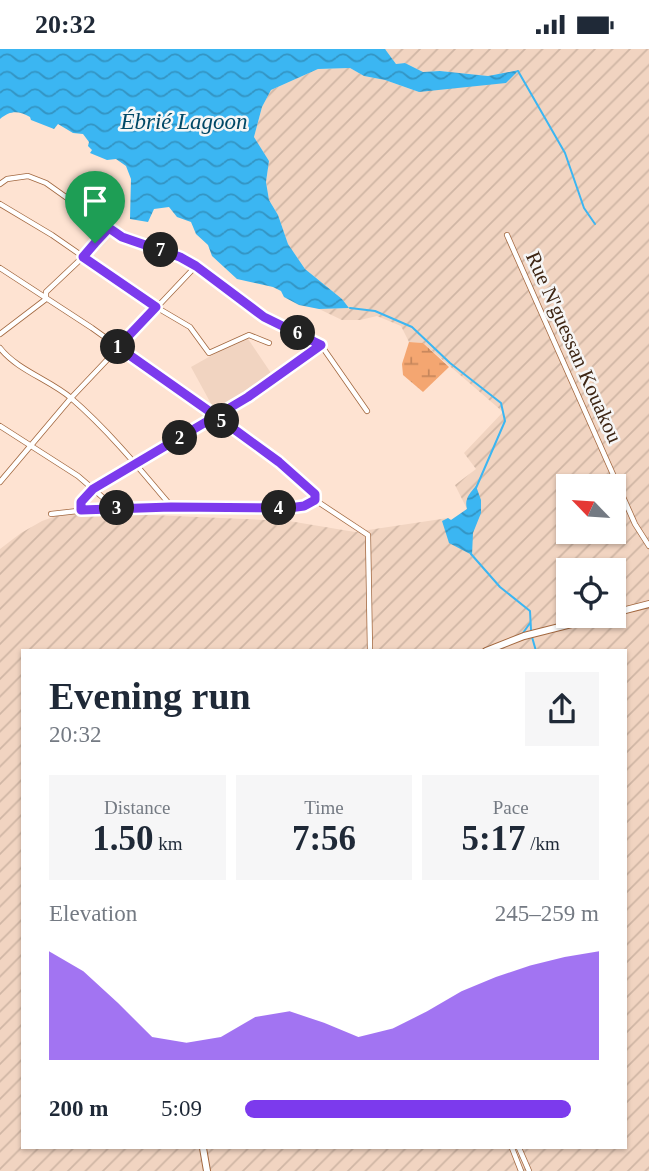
<!DOCTYPE html>
<html lang="en">
<head>
<meta charset="utf-8">
<style>
  :root { --surface:#fff; --page:#f6f6f7; --text:#1f2937; --muted:#747a83; --accent:#7c3aed }
  body { margin:0; font-family:Georgia,serif; background:var(--page); color:var(--text); height:100vh; display:flex; flex-direction:column; font-size:26px; white-space:nowrap }
  * { box-sizing:border-box; margin:0 }
  p { font-size:23px; color:var(--muted) }
  .icon { flex:none; width:38px; height:38px; fill:none; stroke:currentColor; stroke-width:2; stroke-linecap:round; stroke-linejoin:round }
  .map { position:relative; flex:1; overflow:hidden }
  .details { position:absolute; left:21px; top:600px; width:606px; height:500px; display:flex; flex-direction:column; background:var(--surface); border-radius:0px; box-shadow:0 2px 5px #0004 }
  .details>* { flex:none }
  .needle { width:46px; rotate:295deg }
  .fabs { position:absolute; left:556px; top:425px; display:grid; gap:14px }
  .fabs a { display:grid; place-items:center; width:70px; height:70px; border-radius:0px; background:var(--surface); box-shadow:0 2px 5px #0004; font-size:35px }
  .pin { position:absolute; display:grid; place-items:center; width:60px; height:60px; color:#fff; margin:-72px -30px; border-radius:50% 50% 50% 0; rotate:-45deg; box-shadow:0 0 7px #0007 }
  .pin .icon { rotate:45deg }
  .km { position:absolute; width:35px; height:35px; margin:-18px; border-radius:50%; background:#222; color:#fff; font-size:19px; line-height:35px; text-align:center }
  .round { display:grid; place-items:center; flex:none; width:74px; height:74px; border-radius:0px; background:var(--page) }
  .overview { display:flex; align-items:center; justify-content:space-between; height:119px; padding:0 28px }
  h1 { font-size:38px; font-weight:700; line-height:52px }
  .stats { display:grid; grid-template-columns:repeat(3,1fr); gap:10px; height:119px; padding:7px 28px }
  .stats div { display:grid; align-content:center; border-radius:0px; background:var(--page); text-align:center }
  .stats b { font-size:35px; font-weight:700 }
  .stats small { font-size:19px; font-weight:400 }
  .stats p { font-size:19px }
  .chart { height:196px; padding:14px 28px }
  .chart p { display:flex; justify-content:space-between }
  .chart svg { width:100%; height:126px; margin-top:7px; fill:var(--accent); opacity:.7 }
  ul { padding:0 28px; list-style:none; font-size:23px }
  li { display:grid; grid-template-columns:112px 84px 1fr; align-items:center; height:52px }
  li i { height:18px; border-radius:9px; background:var(--accent) }
  .status { display:flex; justify-content:space-between; align-items:center; height:49px; padding:0 35px; background:var(--surface); direction:ltr }
  .status svg { height:19px; fill:currentColor }
  .map>svg:first-child { display:block }
  .built { fill:#f1d4c1 }
  .industrial { fill:url(#industrial-furrows); fill-rule:evenodd }
  .wetland { fill:url(#wetland-marsh) }
  .water { fill:url(#water-waves) }
  .lines { fill:none; stroke-linecap:round; stroke-linejoin:round }
  .stream { stroke:#3bb6f2; stroke-width:2 }
  .minor-casing { stroke:#a26840; stroke-width:6 }
  .tertiary-casing { stroke:#a26840; stroke-width:8 }
  .minor { stroke:#fff; stroke-width:4.5 }
  .tertiary { stroke:#fff; stroke-width:6 }
  .route-casing { stroke:#fff; stroke-width:14 }
  .route { stroke:#7c3aed; stroke-width:9 }
  .labels { text-anchor:middle; stroke-width:5; stroke-linejoin:round; paint-order:stroke }
  .street-label { font-size:21px; fill:#3e2614; stroke:#f6f6f6 }
  .water-label { font-size:23px; font-style:italic; fill:#004866; stroke:#f6f6f6 }
</style>
</head>
<body>
<div class="status"><b>20:32</b><svg viewBox="0 0 49 12"><path d="M0 12V9h3v3zM5 12V6h3v6zM10 12V3h3v9zM15 12V0h3v12zM26 1h20v11H26zM47 4h2v5h-2z"/></svg></div>
<div class="map">
<svg width="649" height="1122" viewBox="0 0 649 1122">
  <defs>
    <pattern id="industrial-furrows" width="10" height="10" patternUnits="userSpaceOnUse" patternTransform="scale(1.75)"><rect width="10" height="10" fill="#f1d4c1"/><path d="M-1 1l2-2M0 10L10 0M9 11l2-2" fill="none" stroke="#d0b6a5"/></pattern>
    <pattern id="wetland-marsh" width="20" height="14" patternUnits="userSpaceOnUse" patternTransform="scale(1.75)"><rect width="20" height="14" fill="#f4a671"/><path d="M1 5h8M5 5V1M11 12h8M15 12V8" fill="none" stroke="#c7875c"/></pattern>
    <pattern id="water-waves" width="16" height="10" patternUnits="userSpaceOnUse" patternTransform="scale(1.75)"><rect width="16" height="10" fill="#3bb6f2"/><path d="M0 5q4-4 8 0t8 0" fill="none" stroke="#3394c3"/></pattern>
  </defs>
  <rect width="100%" height="100%" fill="#fee3d2"/>
  <path class="built" d="M 246,287 L 273,327 L 215,362 L 191,318 Z"/>
  <path class="industrial" d="M 385,0 L 649,0 L 649,1122 L 0,1122 L 0,500 L 21,484 L 42,472 L 59,466 L 82,463 L 289,472 L 355,483 L 448,469 L 451,471 L 467,460 L 455,436 L 476,420 L 464,404 L 503,363 L 423,294 L 409,293 L 401,277 L 377,267 L 360,271 L 342,271 L 319,260 L 349,259 L 342,250 L 305,220 L 288,195 L 278,166 L 269,151 L 266,133 L 269,112 L 254,88 L 262,58 L 271,41 L 318,20 L 350,19 L 364,27 L 385,31 L 419,43 L 518,21 L 488,27 L 440,22 L 423,23 L 405,14 L 396,15 ZM 569,438 L 614,438 L 614,483 L 569,483 ZM 569,522 L 614,522 L 614,567 L 569,567 ZM 23,602 L 625,602 L 625,1099 L 23,1099 Z"/>
  <path class="wetland" d="M 409,293 L 423,294 L 449,318 L 423,343 L 403,326 L 402,315 Z"/>
  <path class="water" d="M 0,0 L 385,0 L 396,15 L 405,14 L 423,23 L 440,22 L 488,27 L 519,21 L 506,34 L 419,43 L 385,31 L 364,27 L 350,19 L 318,20 L 271,41 L 262,58 L 254,88 L 269,112 L 266,133 L 269,151 L 278,166 L 288,195 L 305,220 L 342,250 L 349,259 L 319,260 L 299,256 L 284,248 L 281,242 L 273,238 L 237,230 L 212,207 L 208,196 L 196,185 L 191,173 L 177,168 L 169,158 L 154,160 L 148,173 L 130,170 L 131,130 L 126,117 L 116,110 L 107,111 L 90,104 L 92,101 L 88,97 L 89,93 L 83,85 L 73,84 L 58,75 L 54,80 L 31,71 L 30,68 C 19,62 11,61 0,70 Z
    M 476,437 L 481,451 L 481,464 L 473,484 L 472,506 L 449,494 L 442,472 L 448,469 L 451,471 L 467,460 C 464,450 470,444 476,437 Z"/>
  <g class="lines">
    <path class="stream" d="M 518,22 L 565,104 L 584,159 L 595,175
      M 350,259 L 375,262 L 412,278 L 450,314 L 501,354 L 505,372 L 476,439
      M 471,505 L 500,538 L 530,562 L 531,581
      M 523,584 L 530,574
      M 532,588 L 536,602"/>
    <defs>
      <path id="minor" d="M 0,135 L 7,130 L 28,127 L 46,134 L 122,188 L 180,208 L 196,217 L 264,268 L 321,296 L 367,362
        M 0,155 L 52,186 L 156,258 L 190,278 L 209,304 L 249,286 L 269,294
        M 507,186 L 635,475 L 649,497
        M 0,219 L 92,279 L 280,413 L 315,445 L 315,451
        M 0,285 L 46,250 L 46,243 L 83,208 L 109,179
        M 0,299 C 17,321 50,331 71,349 C 108,381 140,420 171,457
        M 0,377 L 78,427 L 115,459
        M 0,433 L 71,349 L 196,217
        M 81,461 L 81,453 L 94,440 L 248,348 L 321,296
        M 51,465 L 104,459 L 289,459 L 304,457 L 315,451 L 368,486 L 370,602
        M 512,1099 L 521,1122
        M 519,1099 L 529,1122"/>
      <path id="tertiary" d="M 614,564 L 649,555
        M 486,602 L 524,587 L 603,567
        M 203,1099 L 207,1122"/>
    </defs>
    <use href="#minor" class="minor-casing"/>
    <use href="#tertiary" class="tertiary-casing"/>
    <use href="#minor" class="minor"/>
    <use href="#tertiary" class="tertiary"/>
  </g>
  <g class="lines">
    <defs>
      <path id="route" d="M 95,194 L 83,208 L 156,258 L 118,298 L 216,367 L 93,440 L 81,453 L 81,461 L 171,458 L 289,459 L 304,457 L 315,451 L 315,445 L 279,413 L 216,367 L 248,348 L 321,296 L 264,268 L 196,217 L 180,208 L 122,188 L 109,179 L 95,194"/>
    </defs>
    <use href="#route" class="route-casing"/>
    <use href="#route" class="route"/>
  </g>
  <g class="labels">
    <g class="street-label">
      <text transform="translate(574 298) rotate(66)" y="7">Rue N'guessan Kouakou</text>
    </g>
    <g class="water-label">
      <text x="184" y="80">Ébrié Lagoon</text>
    </g>
  </g>
</svg>
<div class="fabs">
<a><svg class="needle" viewBox="-14 -14 28 28"><path d="M0-13l5 13h-10z" fill="#e53935"/><path d="M0 13l5-13h-10z" fill="#747a83"/></svg></a>
<a><svg class="icon" aria-label="locate" viewBox="0 0 24 24"><circle cx="12" cy="12" r="6"/><path d="M12 2v4M12 18v4M2 12h4M18 12h4"/></svg></a>
</div>
<div class="pin" style="left:95px;top:194px;background:#1e9e55"><svg class="icon" aria-label="arrive" viewBox="0 0 24 24"><path d="M6 21V4h12l-3 4 3 4H6"/></svg></div>
<b class="km" style="left:118px;top:298px">1</b>
<b class="km" style="left:180px;top:389px">2</b>
<b class="km" style="left:117px;top:459px">3</b>
<b class="km" style="left:279px;top:459px">4</b>
<b class="km" style="left:222px;top:372px">5</b>
<b class="km" style="left:298px;top:284px">6</b>
<b class="km" style="left:161px;top:201px">7</b>
<section class="details">
<div class="overview"><div><h1>Evening run</h1><p>20:32</p></div><a class="round"><svg class="icon" aria-label="share" viewBox="0 0 24 24"><path d="M12 15V3M7 8l5-5 5 5M5 13v7h14v-7"/></svg></a></div>
<div class="stats">
<div><p>Distance</p><b>1.50<small> km</small></b></div>
<div><p>Time</p><b>7:56</b></div>
<div><p>Pace</p><b>5:17<small> /km</small></b></div>
</div>
<div class="chart"><p><span>Elevation</span>245–259 m</p>
<svg viewBox="0 0 160 44" preserveAspectRatio="none"><path d="M0 44V6L10 13L20 24L30 36L40 38L50 36L60 29L70 27L80 31L90 36L100 33L110 27L120 20L130 15L140 11L150 8L160 6V44z"/></svg>
</div>
<ul>
<li><b>200 m</b>5:09<i style="width:92%"></i></li>
</ul>
</section>
</div>
</body>
</html>
